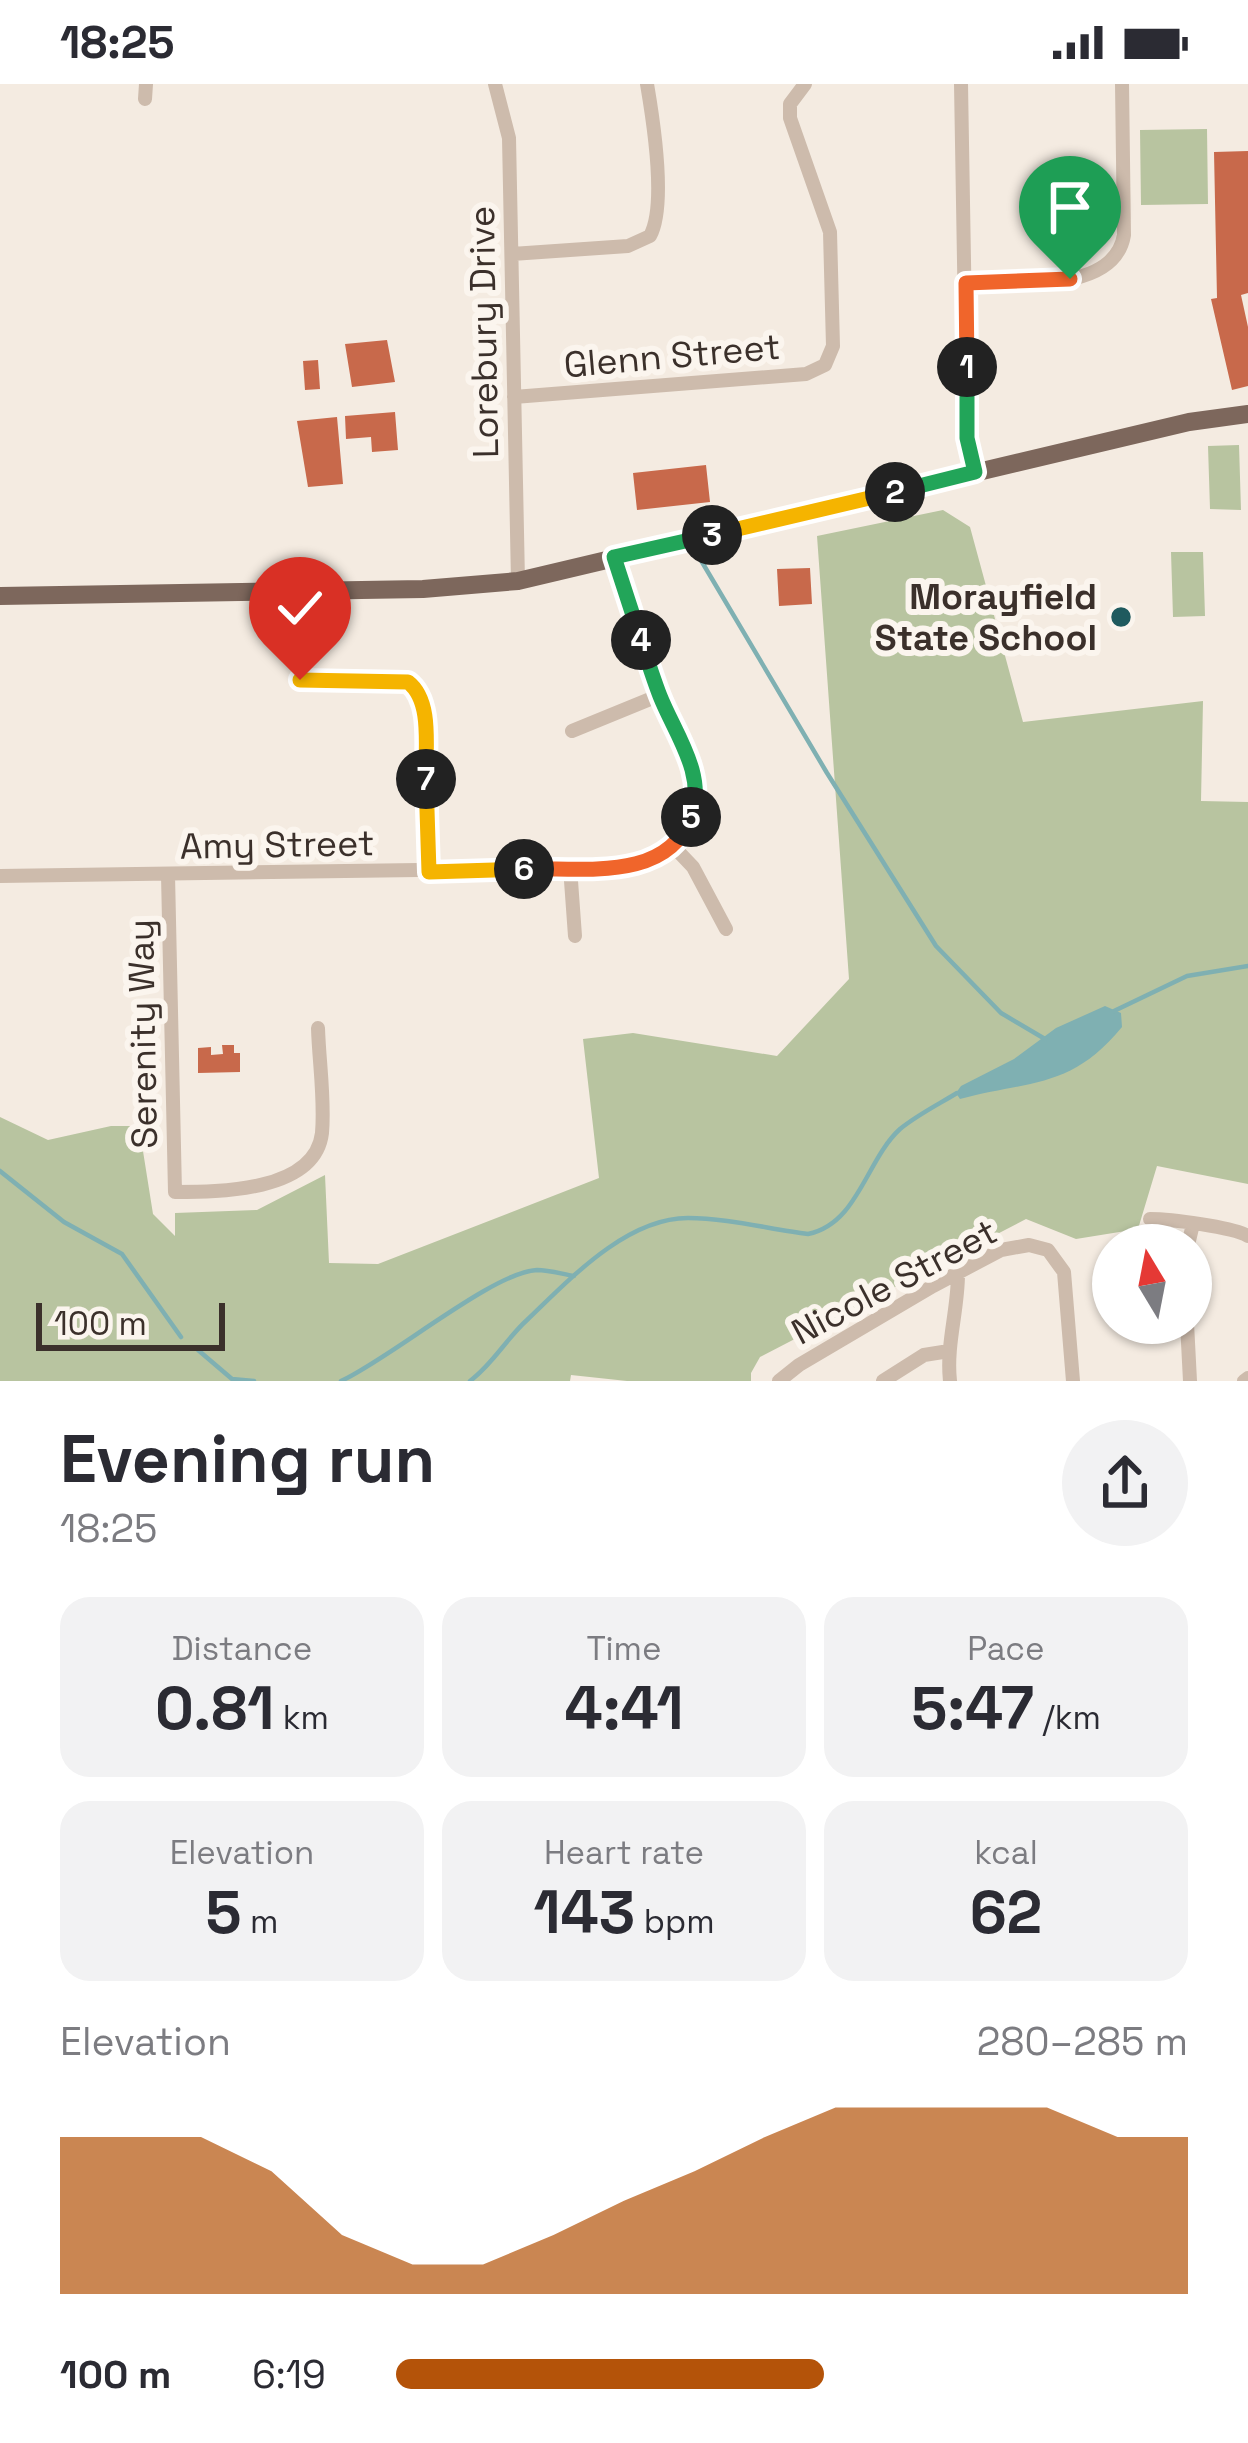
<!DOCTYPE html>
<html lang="en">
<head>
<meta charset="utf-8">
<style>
  :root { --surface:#fff; --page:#f2f2f3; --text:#2b2b33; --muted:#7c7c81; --accent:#b45309 }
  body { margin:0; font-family:"Space Grotesk",sans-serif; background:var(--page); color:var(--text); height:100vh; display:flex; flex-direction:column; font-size:45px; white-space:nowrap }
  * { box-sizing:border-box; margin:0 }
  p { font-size:39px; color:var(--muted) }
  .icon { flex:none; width:66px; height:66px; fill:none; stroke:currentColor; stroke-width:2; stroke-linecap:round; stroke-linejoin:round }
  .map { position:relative; height:1297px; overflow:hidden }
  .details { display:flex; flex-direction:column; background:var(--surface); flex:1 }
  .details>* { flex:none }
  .needle { width:78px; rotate:350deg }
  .controls { position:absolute; left:1092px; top:1140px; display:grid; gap:24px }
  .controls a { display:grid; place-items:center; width:120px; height:120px; border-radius:50%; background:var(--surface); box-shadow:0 3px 9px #0004; font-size:60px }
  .scale { position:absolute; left:36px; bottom:30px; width:189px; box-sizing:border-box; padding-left:12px; border:6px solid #3b302b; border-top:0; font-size:33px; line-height:42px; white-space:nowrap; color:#3b302b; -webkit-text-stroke:9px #fbf5ee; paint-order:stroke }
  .pin { position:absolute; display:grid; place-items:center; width:102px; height:102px; color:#fff; margin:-123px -51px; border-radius:50% 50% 50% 0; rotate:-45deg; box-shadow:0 0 12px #0007 }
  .pin .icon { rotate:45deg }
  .km { position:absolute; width:60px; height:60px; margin:-30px; border-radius:50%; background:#222; color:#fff; font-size:33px; line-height:60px; text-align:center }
  .round { display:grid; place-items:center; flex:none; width:126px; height:126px; border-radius:63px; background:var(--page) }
  .overview { display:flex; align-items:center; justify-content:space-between; height:204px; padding:0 60px }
  h1 { font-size:66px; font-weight:700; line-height:90px }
  .metrics { display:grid; grid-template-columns:repeat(3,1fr); gap:18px; height:204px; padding:12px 60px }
  .metrics div { display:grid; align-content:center; border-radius:30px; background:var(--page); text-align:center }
  .metrics b { font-size:60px; font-weight:700 }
  .metrics small { font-size:33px; font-weight:400 }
  .metrics p { font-size:33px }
  .chart { height:336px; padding:24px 60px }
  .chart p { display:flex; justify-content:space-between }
  .chart svg { width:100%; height:216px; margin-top:12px; fill:var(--accent); opacity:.7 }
  ul { padding:0 60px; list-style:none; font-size:39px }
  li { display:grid; grid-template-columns:192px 144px 1fr; align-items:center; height:90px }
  li i { height:30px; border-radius:15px; background:var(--accent) }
  .status { display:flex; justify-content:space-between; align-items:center; height:84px; padding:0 60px; background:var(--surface); direction:ltr }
  .status svg { height:33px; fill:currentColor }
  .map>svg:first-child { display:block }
  .green { fill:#b8c4a0 }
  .water { fill:#7fb0b2 }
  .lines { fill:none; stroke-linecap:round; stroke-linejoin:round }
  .stream { stroke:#7fb0b2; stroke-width:4.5 }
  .building { fill:#c8694b }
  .minor { stroke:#cdbbac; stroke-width:14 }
  .major { stroke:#7d675c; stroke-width:18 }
  .split-1-casing { stroke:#fff; stroke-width:24 }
  .split-2-casing { stroke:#fff; stroke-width:24 }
  .split-3-casing { stroke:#fff; stroke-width:24 }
  .split-4-casing { stroke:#fff; stroke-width:24 }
  .split-5-casing { stroke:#fff; stroke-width:24 }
  .split-6-casing { stroke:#fff; stroke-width:24 }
  .split-7-casing { stroke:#fff; stroke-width:24 }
  .split-8-casing { stroke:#fff; stroke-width:24 }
  .split-1 { stroke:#f0652b; stroke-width:15 }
  .split-2 { stroke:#22a559; stroke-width:15 }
  .split-3 { stroke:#f5b400; stroke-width:15 }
  .split-4 { stroke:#22a559; stroke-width:15 }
  .split-5 { stroke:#22a559; stroke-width:15 }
  .split-6 { stroke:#f0652b; stroke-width:15 }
  .split-7 { stroke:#f5b400; stroke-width:15 }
  .split-8 { stroke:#f5b400; stroke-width:15 }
  .poi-dot { fill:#1f5a5e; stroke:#fbf5ee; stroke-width:4.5 }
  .labels { text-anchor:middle; stroke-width:12; stroke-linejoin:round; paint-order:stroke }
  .street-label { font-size:36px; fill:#3b302b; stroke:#fbf5ee }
  .poi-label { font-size:36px; font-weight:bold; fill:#3b302b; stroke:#fbf5ee; text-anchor:end }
</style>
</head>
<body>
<div class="status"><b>18:25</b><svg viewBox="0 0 49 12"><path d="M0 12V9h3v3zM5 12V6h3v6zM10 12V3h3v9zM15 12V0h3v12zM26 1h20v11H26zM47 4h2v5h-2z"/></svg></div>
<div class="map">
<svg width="1248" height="1297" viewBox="0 0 1248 1297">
  <rect width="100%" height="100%" fill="#f4ebe1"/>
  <path class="green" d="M 1207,45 L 1208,120 L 1141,121 L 1140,46 Z
    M 1239,361 L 1241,426 L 1210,425 L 1208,362 Z
    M 943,426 L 970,443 L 1023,638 L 1203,617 L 1201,717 L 1248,718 L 1248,1100 L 1157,1082 L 1138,1145 L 1076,1155 L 1026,1135 L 760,1273 L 751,1289 L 751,1297 L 627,1297 L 571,1291 L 570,1297 L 0,1297 L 0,1033 L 48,1056 L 111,1042 L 139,1042 L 153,1130 L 175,1152 L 175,1129 L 257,1126 L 325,1091 L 329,1179 L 378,1180 L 599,1094 L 583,955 L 633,949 L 777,972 L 849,895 L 817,452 Z
    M 1171,468 L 1203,468 L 1205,532 L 1173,533 Z"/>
  <path class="water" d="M 1105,922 L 1121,929 L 1122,943 C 1071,1005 1031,996 960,1015 L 956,1009 L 961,1002 L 1014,975 L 1056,944 Z"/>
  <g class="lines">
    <path class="stream" d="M 699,473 L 827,689 L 936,862 L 1001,929 L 1045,955
      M 1114,927 L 1187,892 L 1248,882
      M 0,1087 L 64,1138 L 122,1170 L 181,1253
      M 198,1266 L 232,1295 L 254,1297
      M 341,1297 C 391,1274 493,1188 537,1186 C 549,1186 562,1190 574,1192
      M 470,1297 C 493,1280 506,1255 527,1236 C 569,1196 626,1134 688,1134 C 727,1134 769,1145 808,1150 C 858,1140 866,1076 900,1045 C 917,1031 939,1020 957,1009"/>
  </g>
  <path class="building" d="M 1248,67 L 1248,209 L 1241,211 L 1248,243 L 1248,302 L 1232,306 L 1211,215 L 1217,214 L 1214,68 Z
    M 387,256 L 395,298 L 352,303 L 345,260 Z
    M 318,276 L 320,305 L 305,306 L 303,277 Z
    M 395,328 L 398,366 L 372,368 L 371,353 L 346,355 L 345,332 Z
    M 337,333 L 343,400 L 308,403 L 297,337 Z
    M 706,381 L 710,418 L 637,426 L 633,389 Z
    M 810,484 L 812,520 L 779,522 L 777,485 Z
    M 222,961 L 234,961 L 234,969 L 240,969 L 240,988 L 198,989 L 198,964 L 211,963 L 211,971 L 223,970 Z"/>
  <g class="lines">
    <path class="minor" d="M 495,0 L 509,54 L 518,497
      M 961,0 L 967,354 L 975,389
      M 145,15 L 146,0
      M 512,170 L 628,162 L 650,152 C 667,121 653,35 647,0
      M 966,199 C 1012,198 1114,211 1124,151 L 1122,0
      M 514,313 L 806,290 L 825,281 L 833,262 L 830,148 L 790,34 L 790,20 L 805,0
      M 300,596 L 405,596 L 416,604 L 423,621 L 429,788
      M 572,647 L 660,611
      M 673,762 L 693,783 L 726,845
      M 570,783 L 575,852
      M 168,791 L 175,1108 C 218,1108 315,1108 322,1049 C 325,1015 319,978 318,944
      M 0,792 L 624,783 C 648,779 673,769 685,746 C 712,697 675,652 658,606 C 642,563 625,518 614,474
      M 1150,1135 C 1170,1135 1233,1143 1248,1152
      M 1188,1161 L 1193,1140
      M 1187,1239 L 1190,1297
      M 779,1297 L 799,1281 L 933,1202 L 1001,1166 L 1029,1161 L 1048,1166 L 1064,1188 L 1073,1297
      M 883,1297 L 924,1271 L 949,1267
      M 950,1297 C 946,1261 958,1226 958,1190
      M 1244,1297 L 1248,1294"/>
    <path class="major" d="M 0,512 L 423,505 L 518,497 L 1189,338 L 1248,330"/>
  </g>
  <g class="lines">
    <defs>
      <path id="split-1" d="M 967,283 L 966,199 L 1070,195"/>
      <path id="split-2" d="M 895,408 L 975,388 L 967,354 L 967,283"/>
      <path id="split-3" d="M 712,451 L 895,408"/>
      <path id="split-4" d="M 641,556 L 614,473 L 712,451"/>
      <path id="split-5" d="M 641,556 C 647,575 653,594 660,612 C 675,650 707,691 691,733"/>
      <path id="split-6" d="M 524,785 C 580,783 667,799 691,733"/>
      <path id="split-7" d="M 426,695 L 429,788 L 524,785"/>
      <path id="split-8" d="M 300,596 L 408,598 C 433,617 425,665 426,695"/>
    </defs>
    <use href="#split-1" class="split-1-casing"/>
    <use href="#split-2" class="split-2-casing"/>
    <use href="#split-3" class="split-3-casing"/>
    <use href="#split-4" class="split-4-casing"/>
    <use href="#split-5" class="split-5-casing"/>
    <use href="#split-6" class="split-6-casing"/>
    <use href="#split-7" class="split-7-casing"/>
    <use href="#split-8" class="split-8-casing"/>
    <use href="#split-1" class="split-1"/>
    <use href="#split-2" class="split-2"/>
    <use href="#split-3" class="split-3"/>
    <use href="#split-4" class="split-4"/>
    <use href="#split-5" class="split-5"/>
    <use href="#split-6" class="split-6"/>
    <use href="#split-7" class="split-7"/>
    <use href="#split-8" class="split-8"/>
  </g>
  <circle class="poi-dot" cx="1121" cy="533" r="12"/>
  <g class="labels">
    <g class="street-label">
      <text transform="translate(483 248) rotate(-91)" y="13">Lorebury Drive</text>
      <text transform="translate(672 271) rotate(-5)" y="13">Glenn Street</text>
      <text transform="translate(277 760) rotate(-1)" y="13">Amy Street</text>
      <text transform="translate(142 950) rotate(-91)" y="13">Serenity Way</text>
      <text transform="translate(894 1197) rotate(-28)" y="13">Nicole Street</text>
    </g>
    <g class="poi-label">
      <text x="1097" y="525">Morayfield<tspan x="1097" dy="41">State School</tspan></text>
    </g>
  </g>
</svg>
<div class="controls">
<a><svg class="needle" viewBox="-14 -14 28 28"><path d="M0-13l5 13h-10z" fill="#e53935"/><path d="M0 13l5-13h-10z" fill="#7c7c81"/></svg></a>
</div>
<div class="scale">100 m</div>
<div class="pin" style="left:1070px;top:195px;background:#1e9e55"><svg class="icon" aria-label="arrive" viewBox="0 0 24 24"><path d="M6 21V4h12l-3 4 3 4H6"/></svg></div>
<div class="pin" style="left:300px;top:596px;background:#d93025"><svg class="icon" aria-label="check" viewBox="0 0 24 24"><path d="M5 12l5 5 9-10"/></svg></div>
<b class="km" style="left:967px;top:283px">1</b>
<b class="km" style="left:895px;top:408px">2</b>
<b class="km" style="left:712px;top:451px">3</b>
<b class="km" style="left:641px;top:556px">4</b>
<b class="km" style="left:691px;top:733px">5</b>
<b class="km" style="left:524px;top:785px">6</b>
<b class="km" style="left:426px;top:695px">7</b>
</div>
<section class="details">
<div class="overview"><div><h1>Evening run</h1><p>18:25</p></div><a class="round"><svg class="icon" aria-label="share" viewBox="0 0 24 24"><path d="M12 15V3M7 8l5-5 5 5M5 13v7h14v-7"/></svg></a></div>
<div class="metrics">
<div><p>Distance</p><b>0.81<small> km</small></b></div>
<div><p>Time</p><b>4:41</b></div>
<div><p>Pace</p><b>5:47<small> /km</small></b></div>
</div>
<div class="metrics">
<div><p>Elevation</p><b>5<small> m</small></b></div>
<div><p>Heart rate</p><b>143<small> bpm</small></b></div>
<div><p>kcal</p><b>62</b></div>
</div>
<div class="chart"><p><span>Elevation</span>280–285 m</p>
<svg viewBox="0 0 160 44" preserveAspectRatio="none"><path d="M0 44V12L10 12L20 12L30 19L40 32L50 38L60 38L70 32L80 25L90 19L100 12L110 6L120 6L130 6L140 6L150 12L160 12V44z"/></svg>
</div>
<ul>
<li><b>100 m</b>6:19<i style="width:54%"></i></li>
</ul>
</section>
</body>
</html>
